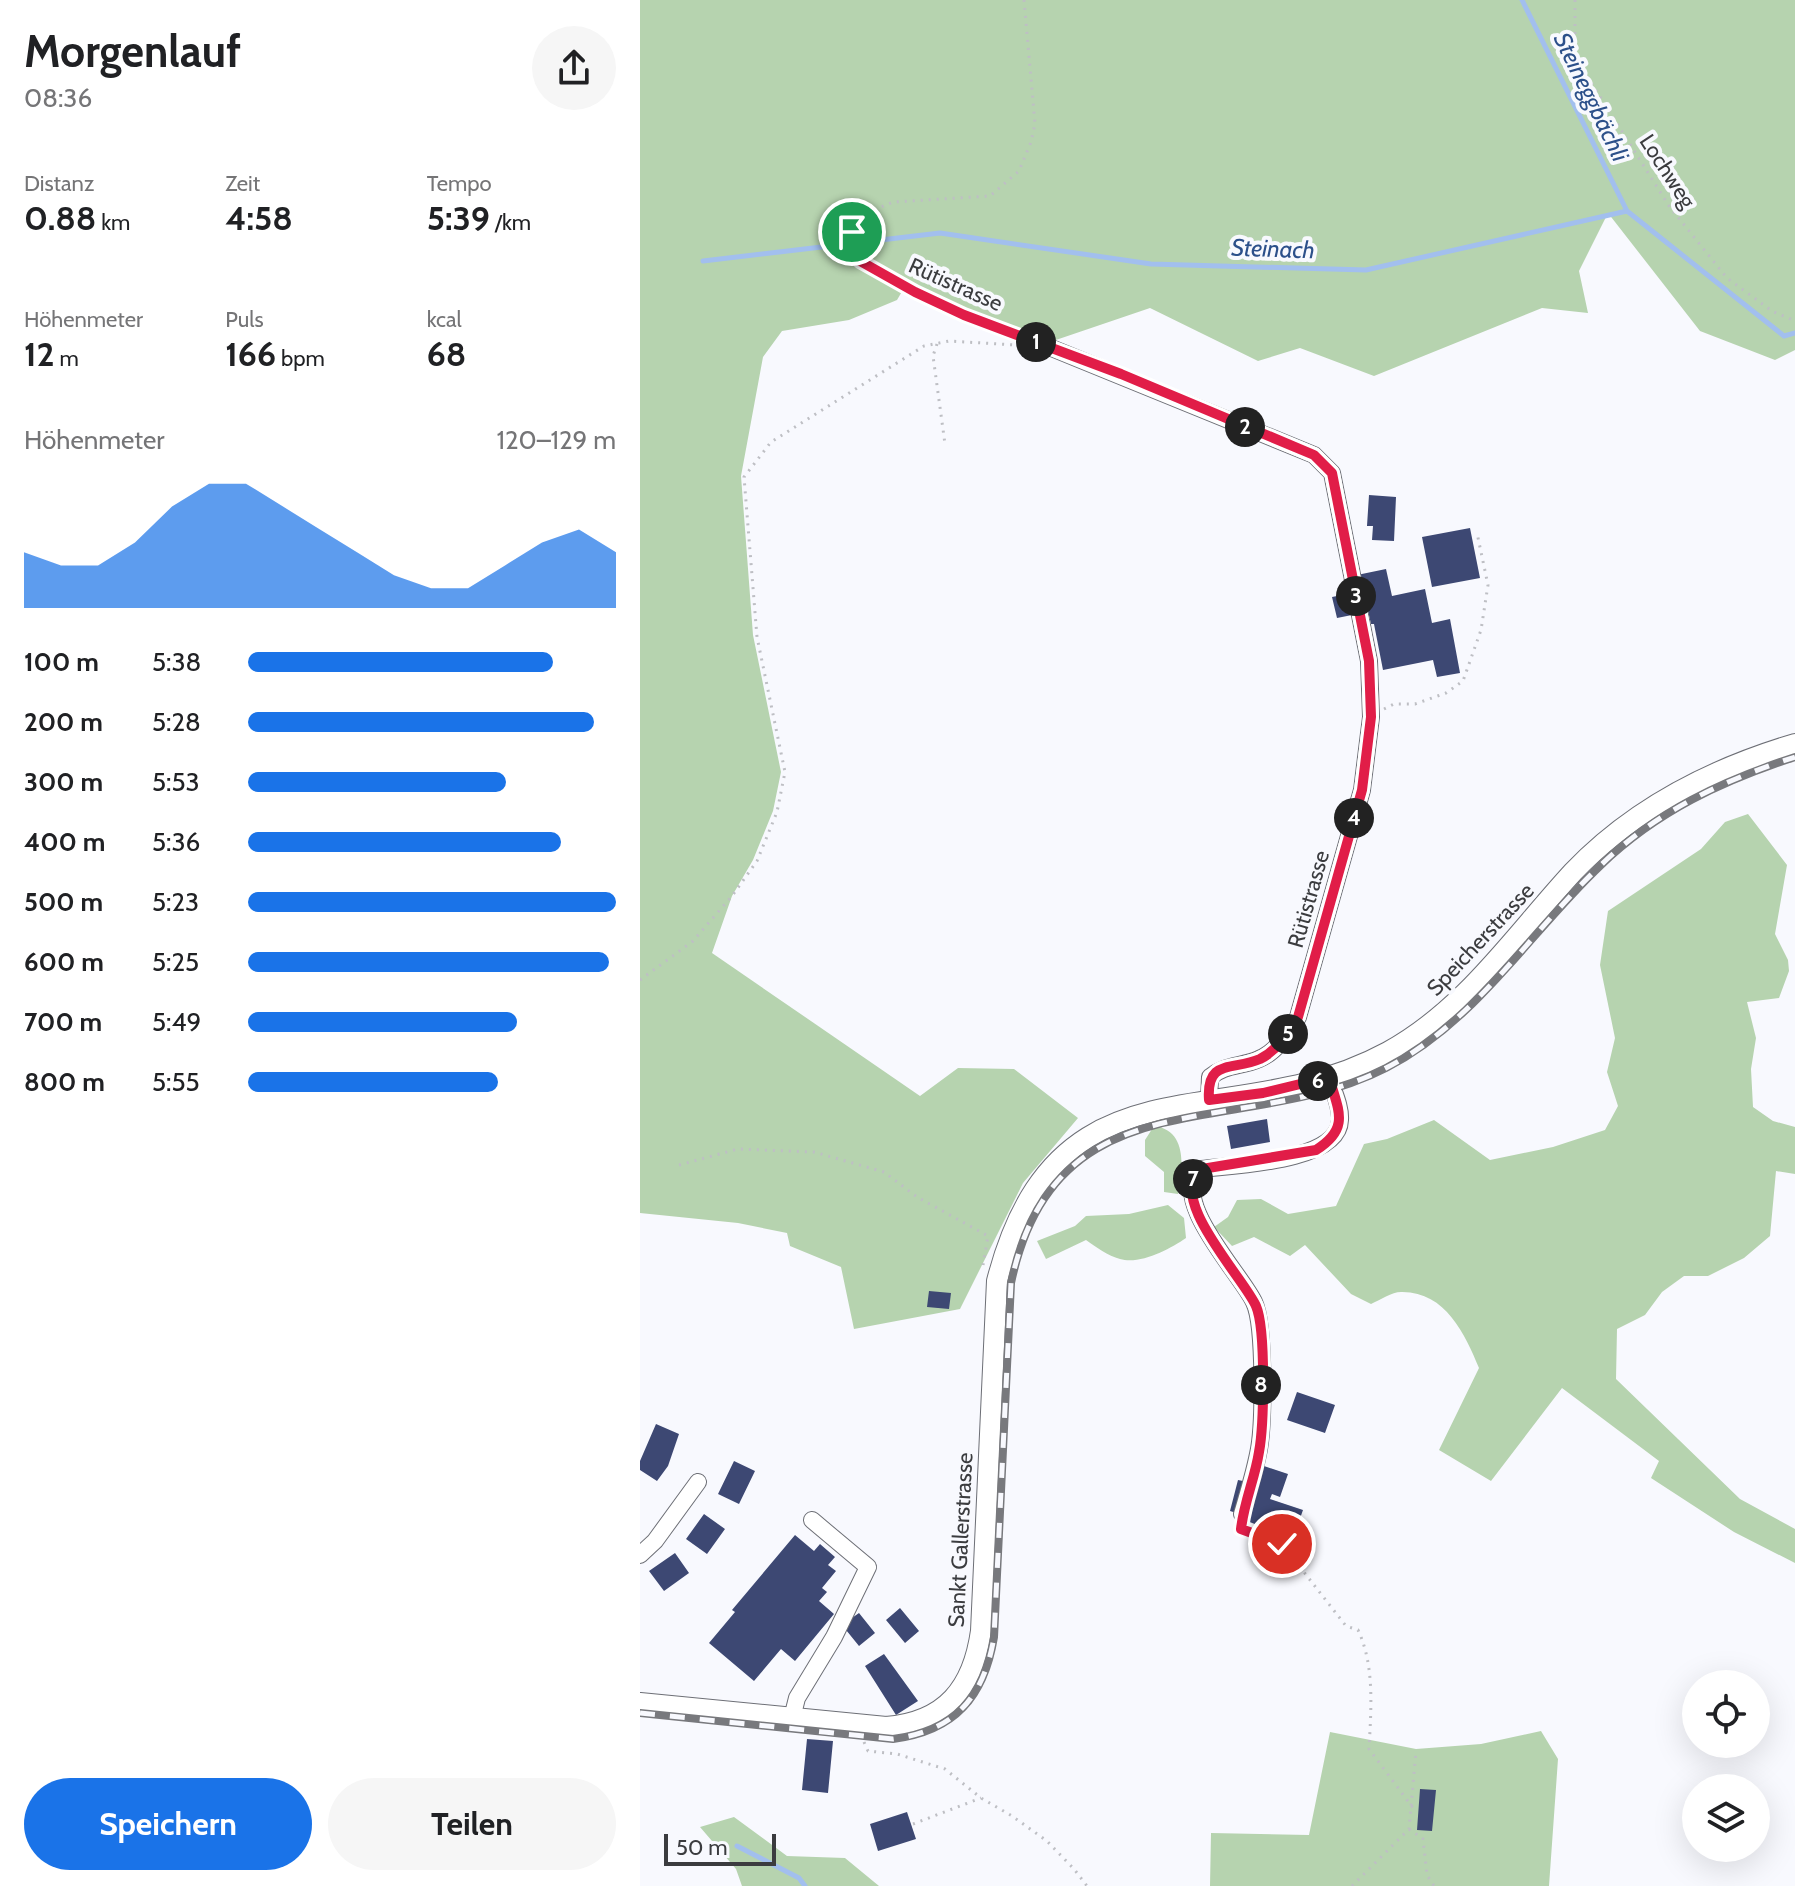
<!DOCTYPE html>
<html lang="de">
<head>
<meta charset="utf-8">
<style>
  :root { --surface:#fff; --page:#f6f6f6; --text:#202124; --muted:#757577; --accent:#1a73e8 }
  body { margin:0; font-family:Cabin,sans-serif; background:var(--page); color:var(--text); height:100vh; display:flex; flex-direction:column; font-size:30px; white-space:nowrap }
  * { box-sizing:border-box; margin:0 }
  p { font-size:26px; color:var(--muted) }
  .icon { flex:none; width:44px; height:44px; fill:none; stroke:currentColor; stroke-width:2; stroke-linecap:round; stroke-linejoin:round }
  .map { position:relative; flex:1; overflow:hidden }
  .side { display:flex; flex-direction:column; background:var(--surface); width:640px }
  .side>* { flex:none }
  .controls { position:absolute; left:1042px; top:1670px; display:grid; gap:16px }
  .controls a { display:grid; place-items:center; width:88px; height:88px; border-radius:50%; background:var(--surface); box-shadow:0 8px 32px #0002; font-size:40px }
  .scale { position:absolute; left:24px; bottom:20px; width:112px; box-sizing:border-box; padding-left:8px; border:4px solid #3b3c3f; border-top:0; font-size:22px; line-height:28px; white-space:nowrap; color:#3b3c3f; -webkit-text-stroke:6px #f8f9fe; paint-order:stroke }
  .pin { position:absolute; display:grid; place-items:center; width:68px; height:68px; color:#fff; margin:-34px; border:4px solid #fff; border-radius:50%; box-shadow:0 2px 8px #0007 }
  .km { position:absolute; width:40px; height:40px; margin:-20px; border-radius:50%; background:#222; color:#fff; font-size:22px; line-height:40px; text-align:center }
  .round { display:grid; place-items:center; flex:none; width:84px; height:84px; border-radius:42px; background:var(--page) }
  .headline { display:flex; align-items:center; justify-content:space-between; height:136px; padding:0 24px }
  h1 { font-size:44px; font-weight:700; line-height:60px }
  .figures { display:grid; grid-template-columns:repeat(3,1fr); gap:12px; height:136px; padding:8px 24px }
  .figures div { display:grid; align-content:center }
  .figures b { font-size:34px; font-weight:700 }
  .figures small { font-size:22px; font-weight:400 }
  .figures p { font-size:22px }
  .chart { height:224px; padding:16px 24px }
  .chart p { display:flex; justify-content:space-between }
  .chart svg { width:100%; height:144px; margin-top:8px; fill:var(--accent); opacity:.7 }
  .primary-button { display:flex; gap:16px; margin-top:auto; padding:16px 24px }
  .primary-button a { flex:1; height:92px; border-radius:48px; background:var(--accent); color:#fff; font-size:32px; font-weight:700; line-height:92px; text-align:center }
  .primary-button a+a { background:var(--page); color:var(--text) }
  ul { padding:0 24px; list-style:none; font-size:26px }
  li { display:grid; grid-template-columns:128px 96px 1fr; align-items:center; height:60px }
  li i { height:20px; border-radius:10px; background:var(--accent) }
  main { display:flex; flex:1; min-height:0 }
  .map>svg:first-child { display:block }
  .green { fill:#b6d3af }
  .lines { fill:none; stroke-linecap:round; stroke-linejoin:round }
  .stream { stroke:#a2bfee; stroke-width:5 }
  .building { fill:#3d4873 }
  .minor-casing { stroke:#6d6f76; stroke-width:18 }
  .major-casing { stroke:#6d6f76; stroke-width:22 }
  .path { stroke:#bebfc4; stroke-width:3; stroke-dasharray:2 6; stroke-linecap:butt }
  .minor { stroke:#fff; stroke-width:16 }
  .major { stroke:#fff; stroke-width:20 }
  .rail-casing { stroke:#78797d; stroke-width:8 }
  .rail { stroke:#f8f9fe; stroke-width:5; stroke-dasharray:15; stroke-linecap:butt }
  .route-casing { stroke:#fff; stroke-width:16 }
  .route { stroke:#e11d48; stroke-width:10 }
  .labels { text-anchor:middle; stroke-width:8; stroke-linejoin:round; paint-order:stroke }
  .street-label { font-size:22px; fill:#3b3c3f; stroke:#f8f9fe }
  .water-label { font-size:24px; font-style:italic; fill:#2c508a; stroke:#f8f9fe }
</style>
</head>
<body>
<main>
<section class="side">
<div class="headline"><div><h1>Morgenlauf</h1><p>08:36</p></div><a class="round"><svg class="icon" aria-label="share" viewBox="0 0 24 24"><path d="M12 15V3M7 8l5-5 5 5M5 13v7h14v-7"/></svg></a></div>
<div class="figures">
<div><p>Distanz</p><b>0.88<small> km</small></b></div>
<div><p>Zeit</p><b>4:58</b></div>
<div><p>Tempo</p><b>5:39<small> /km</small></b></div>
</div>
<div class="figures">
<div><p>Höhenmeter</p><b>12<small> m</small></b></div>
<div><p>Puls</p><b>166<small> bpm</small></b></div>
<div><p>kcal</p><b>68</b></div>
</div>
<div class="chart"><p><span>Höhenmeter</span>120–129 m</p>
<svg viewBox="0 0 160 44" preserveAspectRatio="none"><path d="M0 44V27L10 31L20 31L30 24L40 13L50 6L60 6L70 13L80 20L90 27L100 34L110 38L120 38L130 31L140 24L150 20L160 27V44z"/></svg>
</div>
<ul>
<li><b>100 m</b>5:38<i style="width:83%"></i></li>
<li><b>200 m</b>5:28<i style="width:94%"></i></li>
<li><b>300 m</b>5:53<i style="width:70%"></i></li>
<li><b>400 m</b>5:36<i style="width:85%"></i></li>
<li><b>500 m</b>5:23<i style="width:100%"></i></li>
<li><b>600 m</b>5:25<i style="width:98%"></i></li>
<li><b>700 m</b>5:49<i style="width:73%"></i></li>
<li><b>800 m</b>5:55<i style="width:68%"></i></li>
</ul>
<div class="primary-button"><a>Speichern</a><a>Teilen</a></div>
</section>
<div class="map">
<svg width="1155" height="1886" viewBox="0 0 1155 1886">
  <rect width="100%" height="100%" fill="#f8f9fe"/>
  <path class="green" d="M 0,0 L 1155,0 L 1155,350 L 1135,360 L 1060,331 L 968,213 L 939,271 L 948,313 L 902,308 L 734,376 L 660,348 L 618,361 L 510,308 L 407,343 L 327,313 L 267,283 L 257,300 L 209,320 L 142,331 L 123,357 L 101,476 L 113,635 L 141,772 L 133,811 L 113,860 L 92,896 L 72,953 L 280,1096 L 318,1068 L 374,1069 L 438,1118 L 383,1183 L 320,1309 L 214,1329 L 201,1267 L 150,1246 L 147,1233 L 98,1223 L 0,1213 Z
    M 1108,814 L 1147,865 L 1135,934 L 1148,960 L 1149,971 L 1139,998 L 1107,1002 L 1116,1038 L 1111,1069 L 1113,1107 L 1133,1121 L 1155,1127 L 1155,1174 L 1136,1171 L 1130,1236 L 1104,1258 L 1068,1276 L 1044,1276 L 1022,1292 L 1005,1315 L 977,1329 L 976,1379 L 1100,1499 L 1155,1529 L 1155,1563 L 1094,1532 L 1011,1478 L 1019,1461 L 922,1388 L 851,1481 L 799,1450 L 839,1368 C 825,1334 805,1291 761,1292 C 752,1292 740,1300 731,1304 L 711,1294 L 665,1245 L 650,1256 L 614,1237 L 592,1246 L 574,1227 L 588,1217 L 597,1200 L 621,1199 L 648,1214 L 696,1206 L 724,1144 L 747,1139 L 794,1120 L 850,1160 L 913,1147 L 965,1130 L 978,1106 L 967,1072 L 975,1038 L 960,965 L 968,911 L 1061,849 L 1085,822 Z
    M 514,1126 C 548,1130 543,1169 538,1194 L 524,1192 L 524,1172 L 505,1156 L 505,1140 Z
    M 528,1205 L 544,1218 L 546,1238 C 530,1249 500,1265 480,1259 C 468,1256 456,1247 446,1240 L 406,1259 L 397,1241 L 435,1226 L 446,1216 L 489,1214 Z
    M 901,1731 L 918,1759 L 909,1886 L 570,1886 L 571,1833 L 669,1835 L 690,1732 L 776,1749 L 841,1744 Z
    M 94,1817 L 147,1856 L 205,1858 L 239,1886 L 102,1886 L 96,1869 L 60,1827 Z"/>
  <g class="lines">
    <path class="stream" d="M 882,0 L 987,211
      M 63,261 L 300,233 L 511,264 L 726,270 L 987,211 L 1144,336 L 1155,333
      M 97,1846 L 159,1878 L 165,1886"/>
  </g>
  <path class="building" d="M 729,495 L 756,497 L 754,541 L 732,540 L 733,526 L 727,526 Z
    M 830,528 L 840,578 L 792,587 L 782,537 Z
    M 746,569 L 752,596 L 785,589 L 792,623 L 810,619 L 820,673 L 797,677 L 793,660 L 743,670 L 734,624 L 731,624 L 727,607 L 724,608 L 717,575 Z
    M 707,594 L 712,615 L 697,618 L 692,597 Z
    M 627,1119 L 630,1142 L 591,1149 L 587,1126 Z
    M 289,1291 L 311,1293 L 309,1309 L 287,1307 Z
    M 657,1392 L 695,1405 L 685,1433 L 647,1420 Z
    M 16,1424 L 39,1434 L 28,1466 L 17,1481 L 0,1470 L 0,1461 Z
    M 94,1461 L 115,1471 L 99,1504 L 78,1494 Z
    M 621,1465 L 648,1474 L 640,1497 L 632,1494 L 630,1499 L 663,1510 L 653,1538 L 634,1531 L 636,1525 L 622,1521 L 620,1526 L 607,1521 Z
    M 598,1480 L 608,1482 L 600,1514 L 590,1511 Z
    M 64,1514 L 85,1529 L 67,1554 L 46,1539 Z
    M 155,1535 L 174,1551 L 180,1544 L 195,1557 L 188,1565 L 196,1571 L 182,1588 L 187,1592 L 179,1601 L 194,1614 L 155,1661 L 141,1649 L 114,1681 L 69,1643 L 95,1612 L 92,1610 Z
    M 35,1553 L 49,1573 L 24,1591 L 9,1571 Z
    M 260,1608 L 279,1631 L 265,1643 L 246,1620 Z
    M 219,1613 L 235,1633 L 219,1646 L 202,1625 Z
    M 244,1654 L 278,1701 L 256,1715 L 225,1666 Z
    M 167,1739 L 193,1741 L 188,1793 L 162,1790 Z
    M 780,1789 L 796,1790 L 792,1831 L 777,1830 Z
    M 267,1812 L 276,1839 L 238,1851 L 230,1824 Z"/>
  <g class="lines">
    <defs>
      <path id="minor" d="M 409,347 L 674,455 L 692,473 L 729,661 L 731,717 L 722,790 L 658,1017 C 648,1033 637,1052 619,1059 C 601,1067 586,1064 570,1077 L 569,1100
        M 602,1514 C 608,1494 614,1474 618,1454 C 624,1428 625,1325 614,1302 C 602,1275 525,1196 562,1169 C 594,1165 699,1162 700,1120 C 701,1106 693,1091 689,1077
        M 0,1555 L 15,1541 L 58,1482
        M 152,1718 L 157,1698 L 194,1637 L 228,1567 L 172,1520"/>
      <path id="major" d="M 0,1703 L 246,1727 C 306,1722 333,1688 341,1631 L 357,1281 C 418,1045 588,1139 748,1052 C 826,1009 874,936 933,872 C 994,808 1071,769 1155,744"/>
    </defs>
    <use href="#minor" class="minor-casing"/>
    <use href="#major" class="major-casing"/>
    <path class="path" d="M 384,0 L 395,124 L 391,142 L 379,171 L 350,196 L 253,202 L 229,212 L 212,232 L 213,251 L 220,261 L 324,315 L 396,342
      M 935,0 L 935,57 L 1029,206 L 1087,278 L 1132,311 L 1155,321
      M 297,344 L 293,356 L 305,444
      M 744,709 L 754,704 L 775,704 L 806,693 L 823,681 L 841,630 L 848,585 L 837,533
      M 0,980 L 53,941 L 92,896 L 117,861 L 137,812 L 145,772 L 117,637 L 104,477 L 131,442 L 284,346 L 309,341 L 393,346
      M 39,1165 L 98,1149 L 174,1152 L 244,1172 L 277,1197 L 348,1236 L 343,1265
      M 601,1529 L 642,1544 L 706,1626 L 718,1630 C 735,1666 731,1710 729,1749 L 773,1808
      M 224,1742 L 228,1751 L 257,1754 L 305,1769 L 341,1798 L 372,1816 L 407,1841 L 434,1869 L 447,1886
      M 273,1824 L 341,1798
      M 769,1829 L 783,1839 L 787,1875 L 794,1886
      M 712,1886 L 769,1829 L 776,1751"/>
    <use href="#minor" class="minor"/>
    <use href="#major" class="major"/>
    <defs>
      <path id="rail" d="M 0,1713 L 253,1739 C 315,1731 344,1697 354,1637 L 371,1283 C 416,1070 602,1142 746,1068 C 837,1021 889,933 961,865 C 1017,811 1082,781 1155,757"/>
    </defs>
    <use href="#rail" class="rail-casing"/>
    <use href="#rail" class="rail"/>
  </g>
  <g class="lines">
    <defs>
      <path id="route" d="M 212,232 L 213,251 L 220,261 L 275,292 L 324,315 L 481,374 L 674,455 L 692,473 L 729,661 L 731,717 L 722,790 L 658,1017 C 648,1033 638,1050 620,1059 C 593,1071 566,1058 569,1100 L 623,1093 L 689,1077 C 698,1110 711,1128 676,1150 L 562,1169 C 524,1196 604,1278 616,1306 C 626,1329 624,1425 619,1452 C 615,1478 604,1502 601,1529 L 642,1544"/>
    </defs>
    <use href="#route" class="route-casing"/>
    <use href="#route" class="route"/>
  </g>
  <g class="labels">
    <g class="street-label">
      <text transform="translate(1028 171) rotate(57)" y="8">Lochweg</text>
      <text transform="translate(316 284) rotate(24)" y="8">Rütistrasse</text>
      <text transform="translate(668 899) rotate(-74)" y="8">Rütistrasse</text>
      <text transform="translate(840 939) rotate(-47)" y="8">Speicherstrasse</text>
      <text transform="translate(320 1540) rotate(-87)" y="8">Sankt Gallerstrasse</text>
    </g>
    <g class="water-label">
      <text transform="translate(951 97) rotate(64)" y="8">Steineggbächli</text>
      <text transform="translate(633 249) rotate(2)" y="8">Steinach</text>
    </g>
  </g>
</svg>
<div class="controls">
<a><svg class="icon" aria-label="locate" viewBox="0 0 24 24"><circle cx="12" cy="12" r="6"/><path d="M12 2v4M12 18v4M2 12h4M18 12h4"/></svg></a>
<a><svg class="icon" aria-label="layers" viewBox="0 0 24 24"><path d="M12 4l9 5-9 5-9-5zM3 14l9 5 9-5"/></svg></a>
</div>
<div class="scale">50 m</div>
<div class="pin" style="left:212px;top:232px;background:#1e9e55"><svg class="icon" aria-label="arrive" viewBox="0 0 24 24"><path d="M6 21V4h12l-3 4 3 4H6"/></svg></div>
<div class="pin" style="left:642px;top:1544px;background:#d93025"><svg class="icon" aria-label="check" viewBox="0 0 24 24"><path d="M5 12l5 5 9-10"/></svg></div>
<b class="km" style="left:396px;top:342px">1</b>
<b class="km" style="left:605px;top:427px">2</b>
<b class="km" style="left:716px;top:596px">3</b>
<b class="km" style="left:714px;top:818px">4</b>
<b class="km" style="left:648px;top:1034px">5</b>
<b class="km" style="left:678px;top:1081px">6</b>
<b class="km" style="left:553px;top:1179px">7</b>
<b class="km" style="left:621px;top:1385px">8</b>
</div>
</main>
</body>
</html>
